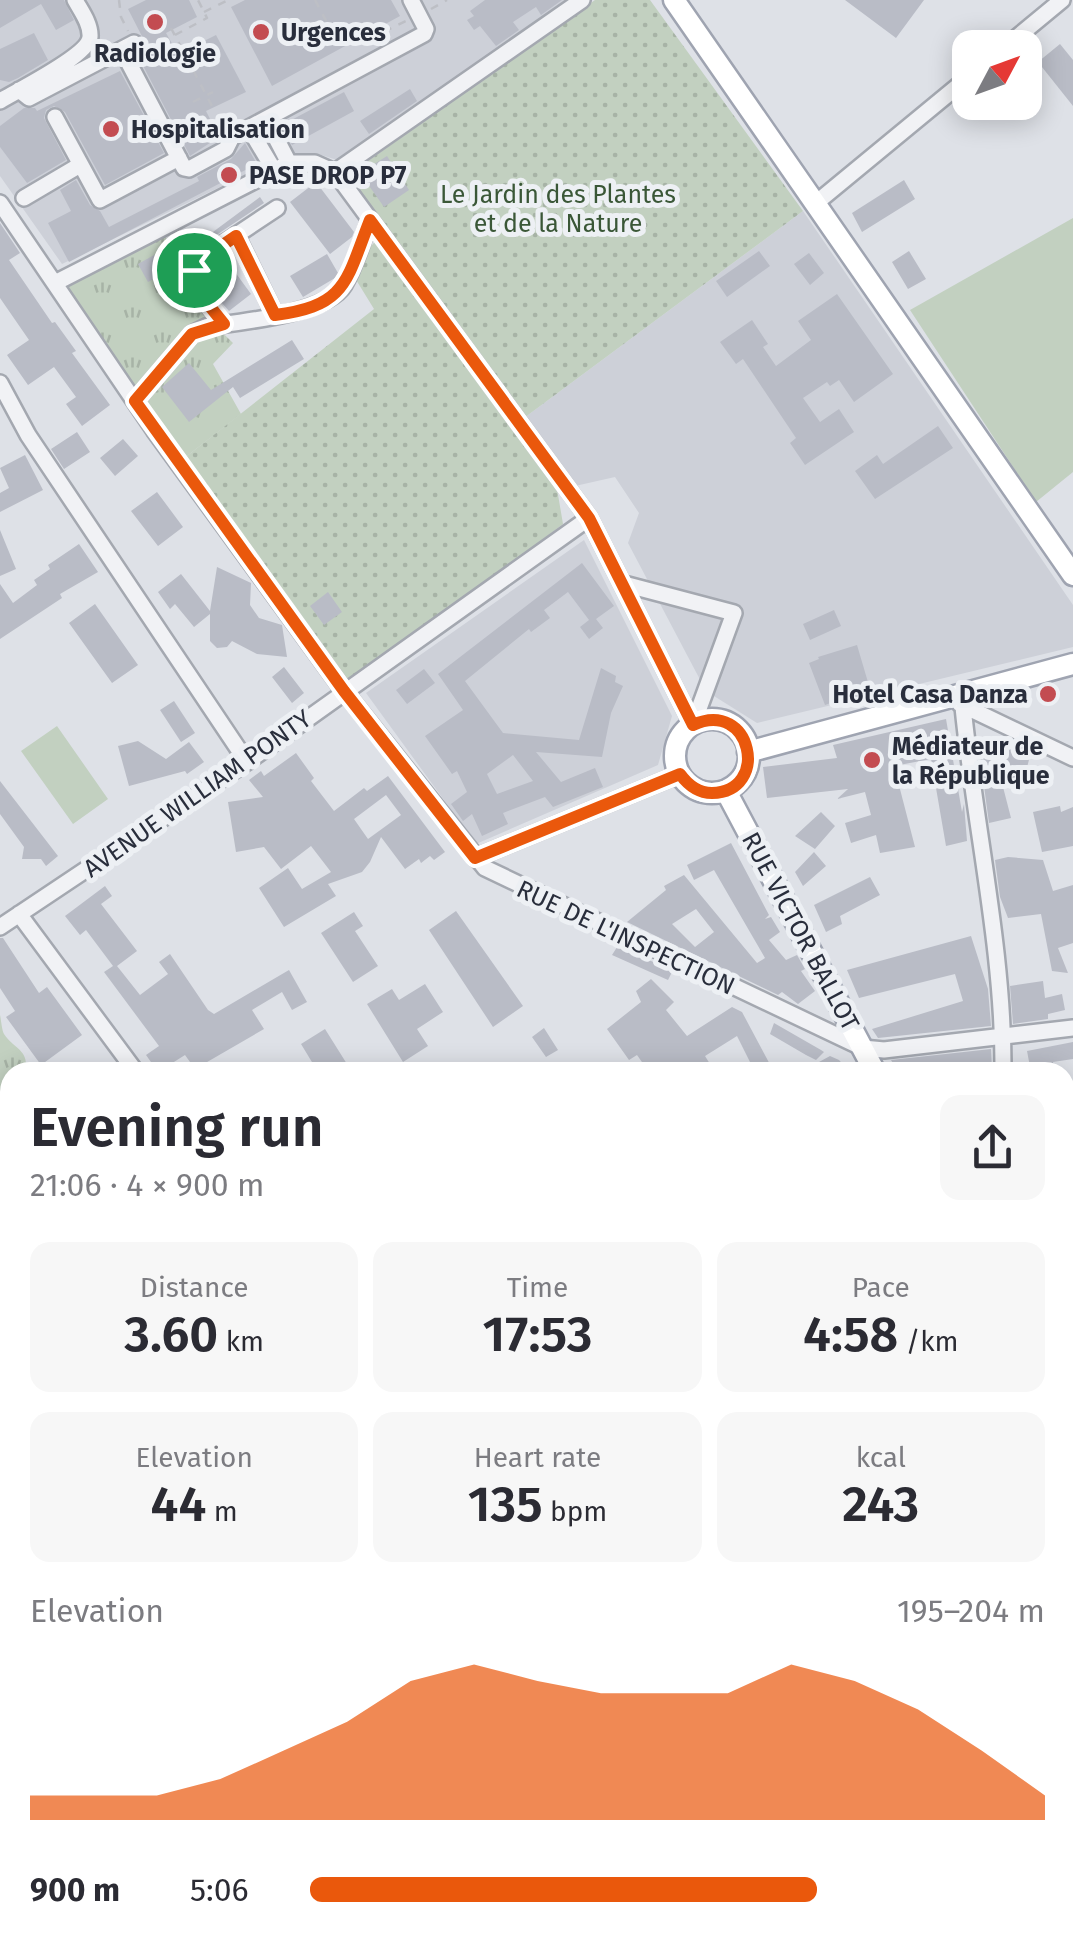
<!DOCTYPE html>
<html lang="en">
<head>
<meta charset="utf-8">
<style>
  :root { --surface:#fff; --page:#f7f7f7; --text:#2b2b33; --muted:#7c7c81; --accent:#ea580c }
  body { margin:0; font-family:"Fira Sans",sans-serif; background:var(--page); color:var(--text); height:100vh; display:flex; flex-direction:column; font-size:38px; white-space:nowrap }
  * { box-sizing:border-box; margin:0 }
  p { font-size:32px; color:var(--muted) }
  .icon { flex:none; width:55px; height:55px; fill:none; stroke:currentColor; stroke-width:2; stroke-linecap:round; stroke-linejoin:round }
  .map { position:relative; flex:1; overflow:hidden }
  .details { position:absolute; left:0px; top:1062px; width:1075px; height:888px; display:flex; flex-direction:column; background:var(--surface); border-radius:30px 30px 0 0; box-shadow:0 5px 25px #0003 }
  .details>* { flex:none }
  .needle { width:65px; rotate:49deg }
  .fabs { position:absolute; left:952px; top:30px; display:grid; gap:20px }
  .fabs a { display:grid; place-items:center; width:90px; height:90px; border-radius:20px; background:var(--surface); box-shadow:0 5px 25px #0003; font-size:50px }
  .pin { position:absolute; display:grid; place-items:center; width:85px; height:85px; color:#fff; margin:-42px; border:5px solid #fff; border-radius:50%; box-shadow:0 2px 10px #0007 }
  .round { display:grid; place-items:center; flex:none; width:105px; height:105px; border-radius:20px; background:var(--page) }
  .head { display:flex; align-items:center; justify-content:space-between; height:170px; padding:0 30px }
  h1 { font-size:55px; font-weight:600; line-height:75px }
  .stats { display:grid; grid-template-columns:repeat(3,1fr); gap:15px; height:170px; padding:10px 30px }
  .stats div { display:grid; align-content:center; border-radius:20px; background:var(--page); text-align:center }
  .stats b { font-size:50px; font-weight:600 }
  .stats small { font-size:28px; font-weight:400 }
  .stats p { font-size:28px }
  .chart { height:280px; padding:20px 30px }
  .chart p { display:flex; justify-content:space-between }
  .chart svg { width:100%; height:180px; margin-top:10px; fill:var(--accent); opacity:.7 }
  ul { padding:0 30px; list-style:none; font-size:32px }
  li { display:grid; grid-template-columns:160px 120px 1fr; align-items:center; height:75px }
  li i { height:25px; border-radius:12px; background:var(--accent) }
  .map>svg:first-child { display:block }
  .built { fill:#cdd0d8 }
  .grass { fill:url(#grass-tufts) }
  .wetland { fill:url(#wetland-marsh) }
  .park { fill:url(#park-dots) }
  .pitch { fill:#c2d0c0 }
  .building { fill:#b9bcc6; fill-rule:evenodd }
  .lines { fill:none; stroke-linecap:round; stroke-linejoin:round }
  .minor-casing { stroke:#a4a8b0; stroke-width:20 }
  .major-casing { stroke:#9fa4b1; stroke-width:25 }
  .highway-casing { stroke:#878d9c; stroke-width:28 }
  .path { stroke:#bdbfc5; stroke-width:2.5; stroke-dasharray:8 8; stroke-linecap:butt }
  .minor { stroke:#f1f2f5; stroke-width:15 }
  .major { stroke:#fff; stroke-width:20 }
  .highway { stroke:#fff; stroke-width:22 }
  .route-casing { stroke:#fff; stroke-width:20 }
  .route { stroke:#ea580c; stroke-width:12 }
  .poi-dot { fill:#c34c51; stroke:#edf0f4; stroke-width:4 }
  .labels { text-anchor:middle; stroke-width:10; stroke-linejoin:round; paint-order:stroke }
  .poi-label { font-size:25px; font-weight:bold; fill:#292e3c; stroke:#edf0f4; text-anchor:start }
  .park-label { font-size:25px; fill:#3a5737; stroke:#edf0f4 }
  .street-label { font-size:25px; fill:#292e3c; stroke:#edf0f4 }
</style>
</head>
<body>
<div class="map">
<svg width="1073" height="1948" viewBox="0 0 1073 1948">
  <defs>
    <pattern id="grass-tufts" width="24" height="20" patternUnits="userSpaceOnUse" patternTransform="scale(2.5)"><rect width="24" height="20" fill="#c2d0c0"/><path d="M3 7l-1-3M5 7V3M7 7l1-3M15 17l-1-3M17 17v-4M19 17l1-3" fill="none" stroke="#a7b3a6"/></pattern>
    <pattern id="wetland-marsh" width="20" height="14" patternUnits="userSpaceOnUse" patternTransform="scale(2.5)"><rect width="20" height="14" fill="#c2d0c0"/><path d="M1 5h8M5 5V1M11 12h8M15 12V8" fill="none" stroke="#a7b3a6"/></pattern>
    <pattern id="park-dots" width="8" height="8" patternUnits="userSpaceOnUse" patternTransform="scale(2.5)"><rect width="8" height="8" fill="#c2d0c0"/><path d="M2 2h.1M6 6h.1" fill="none" stroke="#a7b3a6" stroke-width="1.8" stroke-linecap="round"/></pattern>
  </defs>
  <rect width="100%" height="100%" fill="#dee1e7"/>
  <path class="built" d="M 0,0 L 572,0 L 371,140 L 337,160 L 315,153 L 290,153 L 62,264 L 0,176 Z
    M 803,211 L 1073,605 L 1073,647 L 757,723 L 706,691 L 628,543 L 639,513 L 615,477 L 575,486 L 524,418 Z
    M 584,540 L 672,716 L 658,765 L 476,844 L 366,693 Z"/>
  <path class="grass" d="M 167,225 C 160,276 200,310 233,343 L 213,364 L 241,414 L 178,463 L 55,283 Z
    M 0,1015 C 1,1019 2,1031 4,1034 C 15,1050 30,1050 25,1072 L 10,1072 L 10,1089 L 0,1096 Z
    M 10,1491 L 10,1635 L 0,1618 L 0,1496 Z
    M 82,1940 L 255,1940 L 245,1948 L 82,1948 Z"/>
  <path class="wetland" d="M 0,1678 L 10,1703 L 10,1940 L 46,1940 L 45,1948 L 0,1948 Z"/>
  <path class="park" d="M 595,0 L 650,0 L 803,211 L 524,418 L 347,176 Z
    M 380,236 L 554,471 L 563,524 L 344,691 L 178,463 L 374,309 L 350,270 Z
    M 10,1109 L 10,1325 L 8,1327 L 0,1314 L 0,1116 Z
    M 1073,1197 L 1073,1450 L 1065,1435 L 1065,1202 Z"/>
  <path class="pitch" d="M 1073,218 L 1073,472 L 1036,502 L 910,310 Z
    M 57,726 L 108,799 L 73,824 L 21,751 Z"/>
  <path class="building" d="M 0,0 L 64,0 L 74,20 L 56,30 L 41,4 L 0,28 Z
    M 146,0 L 189,0 L 197,17 L 166,33 L 178,54 L 216,35 L 246,92 L 206,111 L 219,137 L 190,156 L 138,56 L 149,50 L 128,9 Z
    M 245,0 L 391,0 L 400,16 L 272,86 L 231,7 Z
    M 485,0 L 562,0 L 541,15 L 536,7 L 513,22 L 519,30 L 496,46 L 480,26 L 474,30 L 467,20 L 474,16 L 470,11 Z
    M 845,0 L 924,0 L 896,38 Z
    M 34,33 L 48,60 L 18,78 L 9,82 L 0,80 L 0,49 Z
    M 1060,44 L 1073,60 L 1073,106 L 1038,62 Z
    M 120,71 L 164,153 L 105,185 L 65,112 L 54,106 L 46,110 L 44,118 L 66,160 L 27,183 L 0,147 L 0,126 L 24,108 L 35,108 L 37,111 Z
    M 410,89 L 417,101 L 369,134 L 360,121 Z
    M 344,92 L 354,111 L 292,145 L 282,125 Z
    M 245,143 L 257,164 L 69,262 L 48,223 L 71,211 L 60,190 L 76,180 L 90,205 L 100,211 L 109,227 L 199,181 L 197,177 L 231,159 Z
    M 387,156 L 409,190 L 384,207 L 360,173 Z
    M 904,180 L 915,199 L 862,232 L 852,213 Z
    M 316,182 L 354,232 L 352,237 L 330,254 L 290,202 Z
    M 260,197 L 264,203 L 203,244 L 177,275 L 172,269 L 148,282 L 138,264 L 156,254 L 158,259 L 183,240 L 190,249 Z
    M 0,223 L 20,253 L 9,260 L 52,323 L 55,322 L 76,351 L 72,353 L 110,405 L 82,426 L 66,404 L 76,397 L 54,367 L 28,385 L 7,355 L 29,340 L 0,298 Z
    M 759,251 L 770,266 L 727,297 L 716,281 Z
    M 909,251 L 926,279 L 908,289 L 892,262 Z
    M 809,253 L 824,273 L 810,285 L 794,264 Z
    M 327,254 L 338,273 L 335,278 L 303,297 L 290,276 Z
    M 224,257 L 251,294 L 229,311 L 213,293 L 206,276 Z
    M 837,294 L 893,374 L 854,402 L 839,380 L 830,386 L 827,382 L 803,398 L 820,422 L 839,409 L 854,432 L 805,465 L 790,443 L 796,438 L 743,359 L 736,364 L 720,342 L 752,320 L 768,344 L 763,347 L 776,366 L 811,340 L 798,321 Z
    M 292,340 L 304,359 L 240,398 L 233,387 L 189,422 L 162,387 L 189,363 L 211,390 Z
    M 938,426 L 953,448 L 875,499 L 855,471 L 877,455 L 883,464 Z
    M 77,432 L 90,452 L 64,469 L 51,449 Z
    M 123,439 L 138,456 L 115,476 L 100,458 Z
    M 25,455 L 43,490 L 0,512 L 0,493 L 9,488 L 0,468 Z
    M 157,492 L 183,527 L 158,546 L 131,511 Z
    M 0,530 L 16,569 L 0,576 Z
    M 79,544 L 98,572 L 60,594 L 62,598 L 0,639 L 0,584 L 13,603 L 37,585 L 34,580 L 50,569 L 48,565 Z
    M 582,563 L 614,606 L 596,619 L 603,628 L 589,639 L 580,627 L 589,620 L 568,592 L 544,610 L 550,618 L 531,632 L 529,629 L 465,681 L 503,733 L 579,740 L 601,668 L 616,676 L 615,682 L 623,686 L 611,713 L 602,757 L 536,752 L 561,782 L 595,768 L 603,787 L 553,807 L 545,797 L 503,813 L 508,824 L 482,836 L 472,814 L 463,821 L 451,804 L 467,792 L 457,771 L 452,774 L 425,736 L 463,710 L 438,674 ZM 513,755 L 533,781 L 497,794 L 487,774 Z
    M 217,567 L 251,583 L 250,605 L 259,618 L 282,625 L 287,657 L 257,654 L 232,641 L 227,647 L 217,648 L 210,641 L 210,614 L 194,627 L 175,604 L 170,609 L 158,592 L 181,574 L 210,611 Z
    M 328,592 L 342,612 L 324,625 L 310,606 Z
    M 95,604 L 138,665 L 112,683 L 69,623 Z
    M 834,610 L 841,626 L 810,640 L 803,624 Z
    M 857,645 L 870,689 L 825,705 L 809,663 L 819,659 L 818,657 Z
    M 284,667 L 304,693 L 292,703 L 272,677 Z
    M 424,669 L 435,683 L 407,704 L 396,690 Z
    M 174,701 L 195,733 L 181,742 L 160,710 Z
    M 946,719 L 962,812 L 964,804 L 967,841 L 946,846 L 931,759 L 894,766 L 915,847 L 880,853 L 876,835 L 851,843 L 845,823 L 871,815 L 865,792 L 837,799 L 848,789 L 767,798 L 763,767 L 837,758 L 833,745 Z
    M 982,738 L 1031,752 L 1023,783 L 1009,780 L 1010,787 L 1003,787 L 1011,818 L 989,823 L 979,749 Z
    M 138,741 L 166,759 L 189,742 L 204,762 L 187,774 L 185,771 L 129,786 L 118,746 Z
    M 296,753 L 314,778 L 311,781 L 334,811 L 364,788 L 367,791 L 388,776 L 445,852 L 434,860 L 430,856 L 421,863 L 419,859 L 405,869 L 381,837 L 370,862 L 362,872 L 328,884 L 336,896 L 284,927 L 259,888 L 288,868 L 302,889 L 331,872 L 311,846 L 281,869 L 264,847 L 236,852 L 228,802 L 263,797 L 249,780 L 261,771 L 264,776 ZM 386,795 L 401,815 L 368,839 L 354,819 Z
    M 0,781 L 58,856 L 46,866 L 41,859 L 22,859 L 24,847 L 0,814 Z
    M 1060,806 L 1061,812 L 1073,807 L 1073,846 L 1042,852 L 1033,812 Z
    M 821,812 L 835,826 L 815,849 L 795,836 Z
    M 731,843 L 769,915 L 765,919 L 771,917 L 780,932 L 769,940 L 786,960 L 797,955 L 805,969 L 801,971 L 815,991 L 798,1004 L 782,992 L 778,995 L 627,922 L 666,890 L 664,886 L 684,875 L 757,963 L 765,958 L 714,870 L 694,880 L 687,865 ZM 696,909 L 714,932 L 695,947 L 672,924 Z
    M 814,852 L 826,866 L 803,886 L 795,872 Z
    M 1008,857 L 1043,860 L 1053,891 L 1073,885 L 1073,943 L 1058,948 L 1068,973 L 1052,971 L 1041,914 L 1008,918 L 1000,897 L 995,860 Z
    M 870,877 L 880,895 L 840,916 L 842,924 L 826,932 L 814,905 Z
    M 105,886 L 112,896 L 101,904 L 137,951 L 117,966 L 140,995 L 168,974 L 159,962 L 170,954 L 208,1010 L 214,1014 L 289,970 L 307,1002 L 292,1010 L 282,992 L 252,1010 L 264,1029 L 195,1069 L 185,1055 L 158,1072 L 146,1055 L 159,1046 L 104,972 L 113,966 L 86,930 L 80,935 L 65,916 Z
    M 456,911 L 523,1006 L 493,1027 L 429,930 Z
    M 354,912 L 363,926 L 355,931 L 378,966 L 353,982 L 321,933 Z
    M 971,936 L 988,989 L 991,1026 L 878,1038 L 872,1029 L 963,1001 L 955,974 L 859,998 L 847,970 Z
    M 0,938 L 3,938 L 39,993 L 47,987 L 82,1035 L 41,1065 L 6,1017 L 15,1011 L 0,988 Z
    M 619,944 L 672,972 L 668,980 L 612,955 Z
    M 651,979 L 674,1002 L 666,1010 L 687,1036 L 732,1007 L 742,1012 L 774,1072 L 755,1072 L 737,1036 L 705,1056 L 715,1072 L 649,1072 L 637,1055 L 629,1060 L 607,1029 L 641,1002 L 636,991 Z
    M 1043,981 L 1045,998 L 1062,994 L 1065,1010 L 1048,1014 L 1048,1019 L 1013,1024 L 1010,986 Z
    M 425,984 L 443,1012 L 417,1029 L 428,1046 L 403,1062 L 367,1004 L 392,989 L 399,1000 Z
    M 774,1023 L 821,1050 L 824,1052 L 816,1060 L 806,1055 L 770,1034 Z
    M 544,1028 L 558,1050 L 546,1057 L 532,1037 Z
    M 325,1029 L 352,1072 L 318,1072 L 301,1044 Z
    M 1073,1042 L 1073,1059 L 1053,1062 L 1055,1072 L 1031,1072 L 1027,1051 Z
    M 991,1049 L 992,1070 L 986,1072 L 898,1072 L 891,1060 Z
    M 830,1056 L 839,1060 L 850,1072 L 825,1072 L 819,1062 Z"/>
  <g class="lines">
    <defs>
      <path id="minor" d="M 1004,48 L 1062,0
        M 122,50 L 184,168 L 189,169 L 226,149 L 232,137 L 424,34 L 426,29 L 411,0
        M 19,90 L 29,98 L 134,43
        M 0,101 C 18,90 88,56 90,37 C 91,24 81,11 75,0
        M 55,117 L 100,200 L 179,158
        M 266,119 L 289,163
        M 249,128 L 274,170
        M 335,172 L 582,0
        M 24,198 L 80,165
        M 0,203 L 154,430 L 344,691 L 485,868 L 863,1048 L 884,1050 L 1073,1028
        M 816,203 L 970,76
        M 236,235 L 275,315
        M 55,283 L 289,163 L 315,163 L 335,172 L 589,518 L 693,725
        M 224,324 C 211,308 193,292 194,270 L 211,252 L 277,208
        M 0,383 L 28,435 L 247,762
        M 135,401 L 192,334 L 206,327 C 239,322 327,314 344,285 C 355,266 362,241 370,220
        M 624,584 L 734,613 L 693,725
        M 960,704 L 1073,758
        M 963,707 C 975,828 1004,951 1003,1072
        M 475,858 L 680,774
        M 19,914 L 136,1072
        M 0,927 L 247,762 L 589,518
        M 1065,1191 L 1073,1186
        M 1065,1929 L 1073,1929
        M 424,1940 L 436,1948
        M 768,1940 L 773,1948
        M 632,1948 L 635,1940"/>
      <path id="major" d="M 674,0 L 1073,575
        M675 756a37 37 0 1 1 74 0a37 37 0 1 1-74 0Z
        M 748,752 L 1073,664
        M 726,791 L 875,1072
        M 1065,1451 L 1073,1466"/>
      <path id="highway" d="M 0,1369 L 10,1384
        M 0,1423 L 10,1438
        M 300,1948 L 306,1940
        M 387,1948 L 390,1940"/>
    </defs>
    <use href="#minor" class="minor-casing"/>
    <use href="#major" class="major-casing"/>
    <use href="#highway" class="highway-casing"/>
    <path class="path" d="M 119,0 L 121,17 L 128,31
      M 315,0 L 331,30
      M 431,9 L 447,0
      M 204,12 L 228,0
      M 171,28 L 213,108
      M 326,33 L 336,27
      M 175,35 L 207,18 L 198,0
      M 358,40 L 359,44 L 406,21
      M 193,102 L 213,92
      M 1065,1260 L 1073,1260
      M 1065,1368 L 1073,1383
      M 1065,1388 L 1073,1386"/>
    <use href="#minor" class="minor"/>
    <use href="#major" class="major"/>
    <use href="#highway" class="highway"/>
  </g>
  <g class="lines">
    <defs>
      <path id="route" d="M 370,220 L 589,518 L 693,725 C 752,698 771,792 712,793 C 698,793 688,785 680,774 L 475,858 L 344,691 L 135,401 L 192,334 L 224,324 L 200,294 L 194,280 L 194,270 L 201,260 L 236,236 L 275,315 C 347,306 346,281 370,220 Z"/>
    </defs>
    <use href="#route" class="route-casing"/>
    <use href="#route" class="route"/>
  </g>
  <g class="poi-dot">
    <circle cx="155" cy="22" r="10"/>
    <circle cx="261" cy="32" r="10"/>
    <circle cx="111" cy="129" r="10"/>
    <circle cx="229" cy="175" r="10"/>
    <circle cx="1048" cy="694" r="10"/>
    <circle cx="872" cy="760" r="10"/>
  </g>
  <g class="labels">
    <g class="poi-label">
      <text x="281" y="41">Urgences</text>
      <text x="155" y="62" text-anchor="middle">Radiologie</text>
      <text x="131" y="138">Hospitalisation</text>
      <text x="249" y="184">PASE DROP P7</text>
      <text x="1028" y="703" text-anchor="end">Hotel Casa Danza</text>
      <text x="892" y="755">Médiateur de<tspan x="892" dy="29">la République</tspan></text>
    </g>
    <g class="park-label">
      <text x="558" y="203">Le Jardin des Plantes<tspan x="558" dy="29">et de la Nature</tspan></text>
    </g>
    <g class="street-label">
      <text transform="translate(197 793) rotate(-35)" y="9">AVENUE WILLIAM PONTY</text>
      <text transform="translate(801 931) rotate(62)" y="9">RUE VICTOR BALLOT</text>
      <text transform="translate(626 937) rotate(25)" y="9">RUE DE L'INSPECTION</text>
    </g>
  </g>
</svg>
<div class="fabs">
<a><svg class="needle" viewBox="-14 -14 28 28"><path d="M0-13l5 13h-10z" fill="#e53935"/><path d="M0 13l5-13h-10z" fill="#7c7c81"/></svg></a>
</div>
<div class="pin" style="left:194px;top:270px;background:#1e9e55"><svg class="icon" aria-label="arrive" viewBox="0 0 24 24"><path d="M6 21V4h12l-3 4 3 4H6"/></svg></div>
<section class="details">
<div class="head"><div><h1>Evening run</h1><p>21:06 · 4 × 900 m</p></div><a class="round"><svg class="icon" aria-label="share" viewBox="0 0 24 24"><path d="M12 15V3M7 8l5-5 5 5M5 13v7h14v-7"/></svg></a></div>
<div class="stats">
<div><p>Distance</p><b>3.60<small> km</small></b></div>
<div><p>Time</p><b>17:53</b></div>
<div><p>Pace</p><b>4:58<small> /km</small></b></div>
</div>
<div class="stats">
<div><p>Elevation</p><b>44<small> m</small></b></div>
<div><p>Heart rate</p><b>135<small> bpm</small></b></div>
<div><p>kcal</p><b>243</b></div>
</div>
<div class="chart"><p><span>Elevation</span>195–204 m</p>
<svg viewBox="0 0 160 44" preserveAspectRatio="none"><path d="M0 44V38L10 38L20 38L30 34L40 27L50 20L60 10L70 6L80 10L90 13L100 13L110 13L120 6L130 10L140 17L150 27L160 38V44z"/></svg>
</div>
<ul>
<li><b>900 m</b>5:06<i style="width:69%"></i></li>
</ul>
</section>
</div>
</body>
</html>
